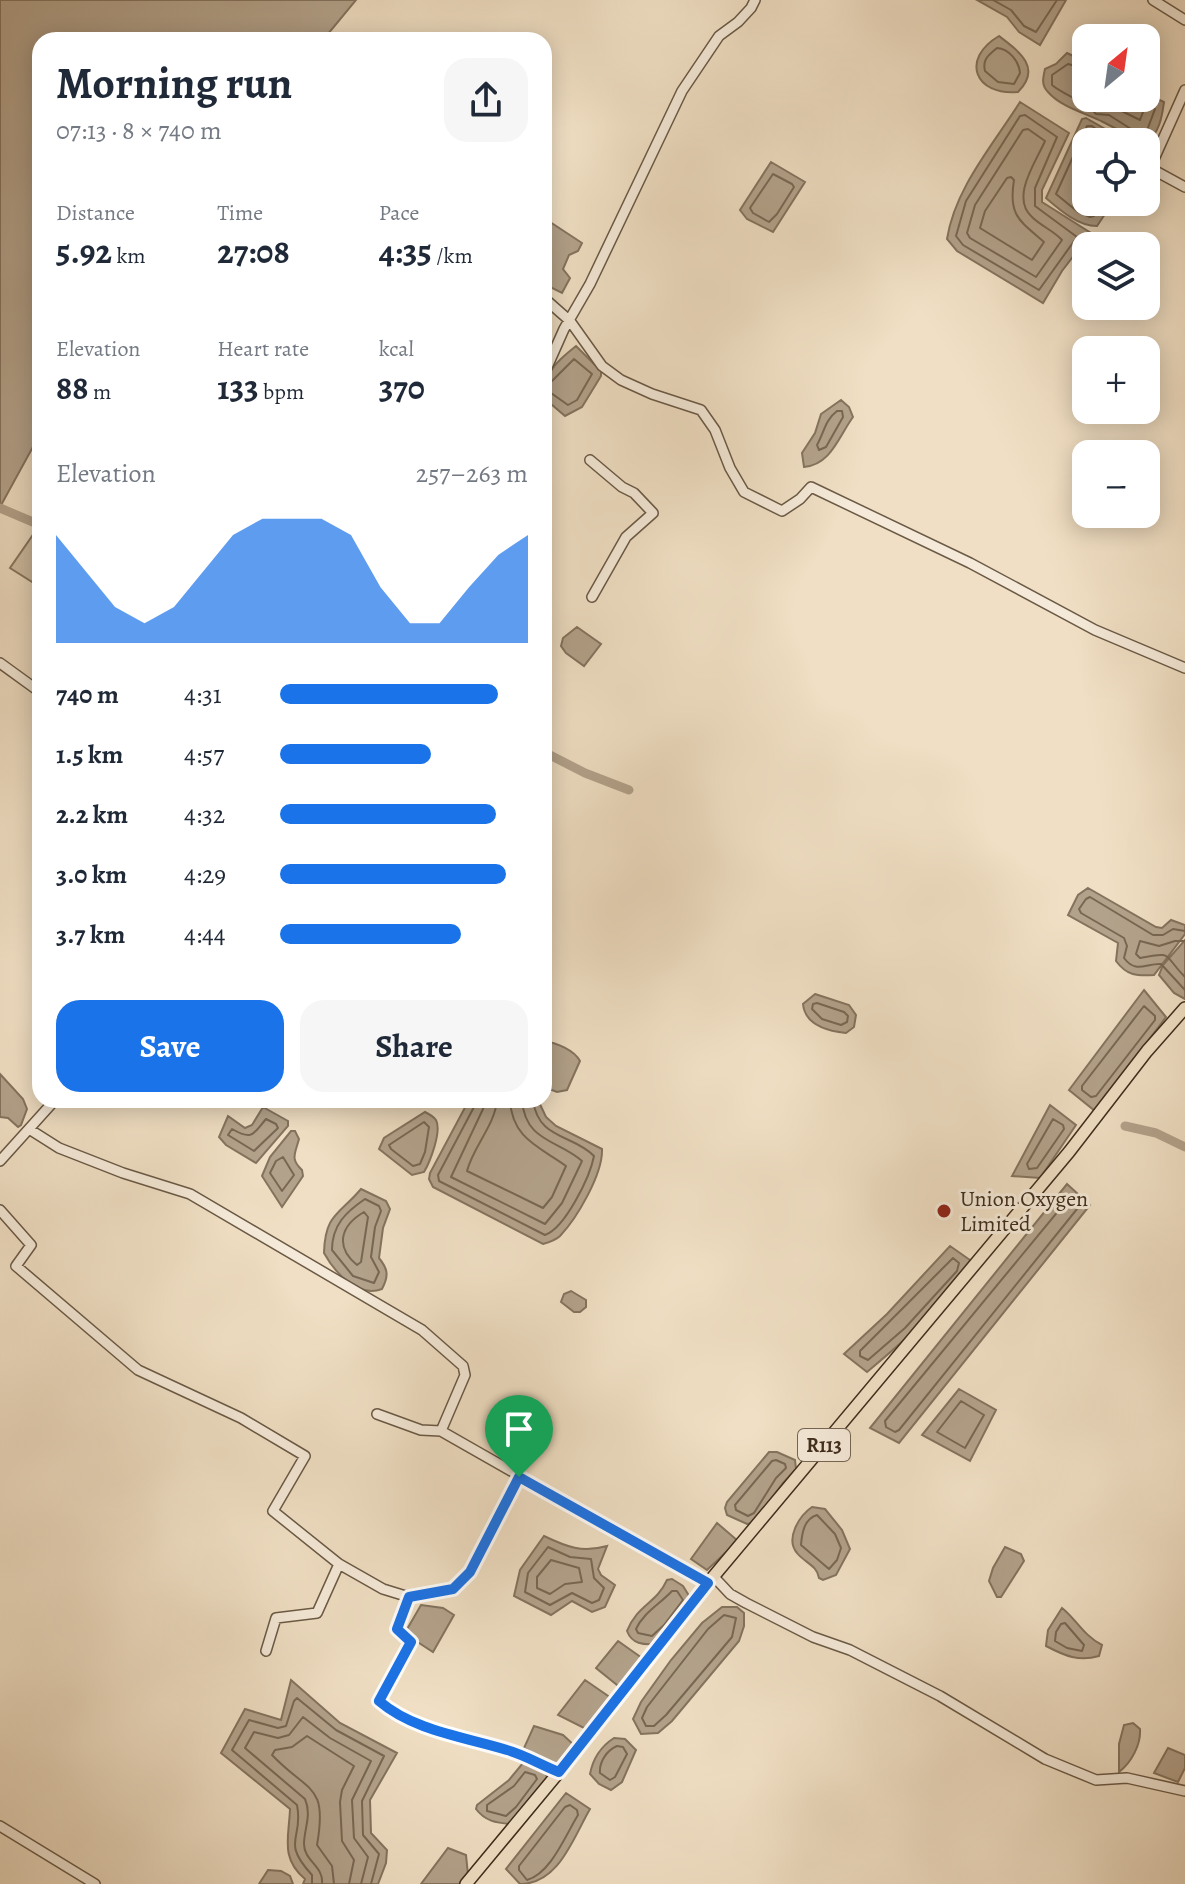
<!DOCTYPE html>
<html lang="en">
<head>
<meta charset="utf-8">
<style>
  :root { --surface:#fff; --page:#f6f6f7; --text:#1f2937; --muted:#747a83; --accent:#1a73e8 }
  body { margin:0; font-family:Alegreya,serif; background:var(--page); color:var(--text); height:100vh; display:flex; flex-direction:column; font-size:30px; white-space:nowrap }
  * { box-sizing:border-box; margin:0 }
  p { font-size:26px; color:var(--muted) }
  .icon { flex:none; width:44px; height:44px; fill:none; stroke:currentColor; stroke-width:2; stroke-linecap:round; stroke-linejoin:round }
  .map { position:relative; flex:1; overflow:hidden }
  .panel { position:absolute; left:32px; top:32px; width:520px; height:1076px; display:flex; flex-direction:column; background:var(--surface); border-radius:24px; box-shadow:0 4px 20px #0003 }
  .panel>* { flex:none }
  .needle { width:52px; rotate:29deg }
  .controls { position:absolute; left:1072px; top:24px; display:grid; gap:16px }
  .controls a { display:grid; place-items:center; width:88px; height:88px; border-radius:16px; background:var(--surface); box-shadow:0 4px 20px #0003; font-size:40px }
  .pin { position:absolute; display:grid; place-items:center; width:68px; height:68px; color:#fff; margin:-82px -34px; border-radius:50% 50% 50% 0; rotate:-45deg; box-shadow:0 0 8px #0007 }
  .pin .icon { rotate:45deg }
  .round { display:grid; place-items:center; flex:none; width:84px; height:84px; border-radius:24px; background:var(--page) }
  .head { display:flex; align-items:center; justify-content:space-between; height:136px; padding:0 24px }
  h1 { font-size:44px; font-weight:700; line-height:60px }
  .stats { display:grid; grid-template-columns:repeat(3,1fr); gap:12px; height:136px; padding:8px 24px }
  .stats div { display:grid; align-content:center }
  .stats b { font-size:34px; font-weight:700 }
  .stats small { font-size:22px; font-weight:400 }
  .stats p { font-size:22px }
  .chart { height:224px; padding:16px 24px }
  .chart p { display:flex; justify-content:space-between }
  .chart svg { width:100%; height:144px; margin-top:8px; fill:var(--accent); opacity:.7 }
  .button { display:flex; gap:16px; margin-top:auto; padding:16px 24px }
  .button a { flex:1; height:92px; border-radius:24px; background:var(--accent); color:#fff; font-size:32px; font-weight:700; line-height:92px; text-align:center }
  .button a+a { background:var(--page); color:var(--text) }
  ul { padding:0 24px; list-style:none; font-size:26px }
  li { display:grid; grid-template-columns:128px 96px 1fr; align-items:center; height:60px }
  li i { height:20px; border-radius:10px; background:var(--accent) }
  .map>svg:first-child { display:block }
  .green { fill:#d2c1a7; stroke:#887661; stroke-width:2 }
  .water { fill:#b3a28b; stroke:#84735e; stroke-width:2 }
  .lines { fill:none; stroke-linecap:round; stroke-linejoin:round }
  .shore { stroke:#786753; stroke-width:2 }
  .canal { stroke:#b3a28b; stroke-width:9 }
  .minor-casing { stroke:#6a5945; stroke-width:12 }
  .major-casing { stroke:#3e2c1b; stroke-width:14 }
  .minor { stroke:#f5ead9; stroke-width:9 }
  .major { stroke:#f0dfc4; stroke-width:11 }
  .route-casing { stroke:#fff; stroke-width:16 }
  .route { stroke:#1a73e8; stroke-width:10 }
  .poi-dot { fill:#8f2418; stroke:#f5ead9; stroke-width:3 }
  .labels { text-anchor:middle; stroke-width:6; stroke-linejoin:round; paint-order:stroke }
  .shield { fill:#f5ead9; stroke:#756554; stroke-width:2 }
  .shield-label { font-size:20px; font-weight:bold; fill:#3e2c1b }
  .poi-label { font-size:22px; fill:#3e2c1b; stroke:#f5ead9; text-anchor:start }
</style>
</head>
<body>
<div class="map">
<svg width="1185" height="1884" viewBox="0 0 1185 1884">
  <rect width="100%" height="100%" fill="#f0dfc4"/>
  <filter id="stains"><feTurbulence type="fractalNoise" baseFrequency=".0025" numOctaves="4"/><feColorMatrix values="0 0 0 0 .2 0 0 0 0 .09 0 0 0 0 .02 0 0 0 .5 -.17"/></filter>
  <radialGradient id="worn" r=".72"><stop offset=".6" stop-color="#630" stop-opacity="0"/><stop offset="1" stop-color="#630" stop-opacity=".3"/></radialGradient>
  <path class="green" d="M 37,529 L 40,530 L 40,587 L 10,568 Z"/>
  <path class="water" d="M 0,0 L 356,0 L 323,40 L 40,40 L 40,434 L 0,507 Z
    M 977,0 L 1066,0 L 1040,45 L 1019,32 L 1007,17 Z
    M 999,36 C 1020,52 1042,68 1018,92 C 975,96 960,59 999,36 Z
    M 1067,53 L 1086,62 L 1086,98 L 1146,98 L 1146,93 L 1164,102 C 1162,117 1159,134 1146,143 C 1132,139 1118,129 1103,122 C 1085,113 1061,107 1048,92 C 1041,85 1043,78 1045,69 L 1056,64 Z
    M 1020,102 L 1069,133 L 1042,190 L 1042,202 L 1091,233 L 1062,271 L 1043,303 L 957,251 L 947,239 C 955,188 993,145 1020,102 Z
    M 1086,118 L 1128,142 L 1086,142 L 1086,202 L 1113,202 L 1097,226 C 1078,226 1060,210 1046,198 L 1082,119 Z
    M 771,162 L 805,182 L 773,232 L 747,219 L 740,210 Z
    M 544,218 L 582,243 L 578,251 L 569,255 L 563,269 L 570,278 L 562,293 L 544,284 Z
    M 576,346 L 601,371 L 601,376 L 582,407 L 565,416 L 544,398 C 544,372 557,361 576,346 Z
    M 841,400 L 849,407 L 853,417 C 839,436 831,465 804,467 L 802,453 L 815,433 L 821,414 Z
    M 577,627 L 601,644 L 584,666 L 566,653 L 561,646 L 563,638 Z
    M 1088,888 L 1156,927 L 1162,928 L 1171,920 L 1185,925 L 1185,934 L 1154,975 C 1137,976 1127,976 1116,961 L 1118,943 L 1068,915 L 1078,895 Z
    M 1185,940 L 1185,999 L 1174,993 L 1159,975 L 1163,965 Z
    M 1144,990 L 1166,1017 L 1095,1111 L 1069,1090 Z
    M 815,994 L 849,1005 L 856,1015 L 854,1027 L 846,1033 C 827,1031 805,1025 803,1004 Z
    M 544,1041 C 557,1043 574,1050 580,1061 L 567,1090 L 557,1092 L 544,1087 Z
    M 0,1074 L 23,1099 L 27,1109 L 21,1125 L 18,1127 L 8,1118 L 0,1117 Z
    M 469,1100 L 538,1100 L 546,1117 L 556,1126 L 602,1149 C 603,1174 577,1218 560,1236 C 556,1240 550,1242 543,1244 L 433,1187 L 429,1179 L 430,1173 Z
    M 1050,1105 L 1076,1125 L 1040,1178 L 1012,1176 Z
    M 263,1107 L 288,1121 L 288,1126 L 256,1163 L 226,1145 L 219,1137 L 228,1116 L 245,1128 L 252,1125 Z
    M 425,1112 C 429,1114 434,1117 436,1120 C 442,1131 430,1162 424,1172 L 412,1175 L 379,1149 L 384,1138 Z
    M 291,1131 L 295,1131 L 299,1139 C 295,1154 290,1159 302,1170 L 303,1176 L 282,1207 L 262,1176 L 270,1157 Z
    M 1067,1184 L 1090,1205 L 899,1443 L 870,1428 Z
    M 361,1189 L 386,1201 L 390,1209 L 383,1228 L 379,1258 C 388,1269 389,1276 382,1289 C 358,1298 335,1273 324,1253 C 325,1214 339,1215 361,1189 Z
    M 950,1246 L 970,1260 C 955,1299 899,1345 867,1372 L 844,1354 L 887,1314 Z
    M 571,1291 L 586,1300 L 586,1307 L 580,1312 L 574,1312 L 561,1302 L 564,1294 Z
    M 959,1389 L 996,1410 L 970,1461 L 922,1435 Z
    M 769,1452 L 777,1452 L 795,1460 L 796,1469 L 783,1483 L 753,1523 L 747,1524 L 727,1515 L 725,1508 L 727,1502 Z
    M 812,1507 L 825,1509 L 842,1530 L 850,1549 L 836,1575 L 823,1580 L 819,1578 C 817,1565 805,1563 797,1553 C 785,1539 799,1516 812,1507 Z
    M 717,1523 L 738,1541 L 707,1570 L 691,1559 Z
    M 544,1536 C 567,1547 582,1553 607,1546 L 598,1569 L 601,1575 L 615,1585 L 605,1607 L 592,1612 L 572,1601 L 551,1615 L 514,1596 L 520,1570 Z
    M 1005,1547 L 1021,1554 L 1024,1561 L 1001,1597 L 997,1597 L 989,1581 L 993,1568 Z
    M 672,1579 L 683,1586 L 691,1599 L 656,1644 C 643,1645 632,1644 627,1631 C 638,1604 656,1604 667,1580 Z
    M 421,1605 L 443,1608 L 454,1615 L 433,1652 L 410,1637 L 406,1631 Z
    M 722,1607 L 737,1607 L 744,1613 L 744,1626 L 739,1641 L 672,1721 L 658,1733 L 641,1734 L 633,1719 L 641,1702 L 671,1660 L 702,1623 Z
    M 1062,1608 C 1077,1620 1083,1635 1102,1645 L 1099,1656 C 1079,1662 1065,1656 1046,1646 L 1048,1630 Z
    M 618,1641 L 642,1658 L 622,1689 L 596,1668 Z
    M 291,1680 L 340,1723 L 397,1753 L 370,1800 L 371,1833 L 387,1850 L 386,1863 L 378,1884 L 303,1884 L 305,1879 C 280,1858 289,1837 290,1809 L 221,1753 L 245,1709 L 281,1720 Z
    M 585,1680 L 611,1698 L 586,1729 L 558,1715 Z
    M 1133,1723 L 1140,1729 C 1141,1744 1132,1762 1119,1772 L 1119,1744 L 1124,1725 Z
    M 534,1726 L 563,1735 L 575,1746 L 558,1767 L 524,1748 Z
    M 614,1738 L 625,1739 L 636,1750 L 622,1782 L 611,1790 L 599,1784 L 590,1774 C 593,1758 600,1747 614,1738 Z
    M 1168,1748 L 1185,1755 L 1185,1768 L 1178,1782 L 1154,1773 Z
    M 523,1763 L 544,1770 L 548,1779 L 511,1824 C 496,1823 485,1821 476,1809 L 477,1805 L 509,1780 Z
    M 566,1793 L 590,1809 C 573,1838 559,1884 520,1884 L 506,1869 Z
    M 448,1848 L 466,1855 L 468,1875 L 461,1884 L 421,1884 Z
    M 268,1870 L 281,1871 L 290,1876 L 293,1884 L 259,1884 Z"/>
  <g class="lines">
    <path class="shore" d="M 993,0 L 1011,10 L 1024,26 L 1036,32 L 1057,0
      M 997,48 C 1009,49 1019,61 1020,73 L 1014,84 L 998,82 L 985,71 C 982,59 989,55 997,48 Z
      M 1086,69 L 1068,64 L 1052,75 L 1052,85 C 1065,96 1086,101 1096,114 L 1109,115 L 1142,136 L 1146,133 L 1155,109 L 1141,98
      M 1095,98 L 1140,120 L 1143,112 L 1129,98
      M 1025,115 L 1057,137 L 1035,188 L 1035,206 L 1077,237 L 1039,290 L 963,245 L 956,236 L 966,201 L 1020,116 Z
      M 1028,129 L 1045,141 C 1036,162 1010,197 1032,217 C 1041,226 1054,231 1062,240 L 1036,277 L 970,238 L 967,233 L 975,205 L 1023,130 Z
      M 773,174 L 792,184 L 794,187 L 777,214 L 769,222 L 753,213 L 750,208 Z
      M 1011,177 L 1014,180 C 1008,216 1020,221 1044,242 L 1032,260 L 980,228 L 985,211 L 1007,178 Z
      M 1104,202 L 1094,216 L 1090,217 L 1078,212 L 1056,194 L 1087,126 L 1092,126 L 1113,142
      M 544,382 L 552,381 L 574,359 L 592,374 L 577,400 L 568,405 L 551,393 L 544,392
      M 837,411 L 842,411 L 843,417 L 826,447 L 819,450 L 817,445 C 824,433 825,420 837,411 Z
      M 1185,931 L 1173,929 L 1163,935 L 1153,935 L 1090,897 L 1086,899 L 1079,909 L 1081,913 L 1124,938 L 1127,946 L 1124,958 C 1136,974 1146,963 1161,964 L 1185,990
      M 1185,941 L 1175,941 L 1159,946 L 1140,941 L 1136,954 L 1140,958 C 1174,951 1163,955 1185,977
      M 817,1003 L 844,1012 L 848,1016 L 847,1022 L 841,1025 L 822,1019 L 812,1009 L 813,1004 Z
      M 1144,1006 L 1155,1016 L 1155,1020 L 1096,1096 L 1091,1097 L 1082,1090 L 1082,1086 Z
      M 474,1100 L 474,1107 L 438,1175 L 439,1181 L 545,1235 C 565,1228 590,1177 594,1156 C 573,1134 538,1140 533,1100
      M 485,1100 L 483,1109 L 451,1177 L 545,1224 L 562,1203 L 582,1161 C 559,1140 525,1142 522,1100
      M 497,1100 C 495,1125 473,1147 467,1171 L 543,1208 L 552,1197 L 566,1166 C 540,1147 512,1139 510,1100
      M 266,1119 L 276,1124 L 278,1128 L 254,1151 L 228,1135 L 232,1129 C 253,1141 253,1134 266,1119 Z
      M 1053,1119 L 1063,1125 L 1064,1129 L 1037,1168 L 1029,1169 L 1027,1164 Z
      M 424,1122 L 429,1127 L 425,1152 L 420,1164 L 413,1166 L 391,1149 L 389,1145 Z
      M 283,1157 L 294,1175 L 282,1191 L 270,1173 L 276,1161 Z
      M 1069,1198 L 1077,1204 L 1077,1209 L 899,1430 L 895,1432 L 886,1427 L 885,1421 Z
      M 365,1199 L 379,1206 L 381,1211 L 375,1227 L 371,1257 L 379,1272 L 374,1283 L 353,1276 L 332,1250 C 332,1225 346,1212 365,1199 Z
      M 364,1212 L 368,1217 L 361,1262 L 357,1265 C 335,1247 340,1226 364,1212 Z
      M 953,1258 L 959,1263 L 957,1271 L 905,1328 L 868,1360 L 860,1356 L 860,1351 Z
      M 961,1401 L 984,1415 L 965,1448 L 937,1432 Z
      M 776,1460 L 785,1464 L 786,1468 L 776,1478 L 754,1513 L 748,1516 L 736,1510 L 735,1505 L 772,1461 Z
      M 817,1515 L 835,1534 L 841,1548 L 837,1560 L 829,1569 L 801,1545 C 802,1533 804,1519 817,1515 Z
      M 548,1547 L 570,1557 L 591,1559 L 594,1578 L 604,1588 L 599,1600 L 592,1603 L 572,1593 L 550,1605 L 525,1592 L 528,1573 Z
      M 551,1560 L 579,1568 L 582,1582 L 565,1584 L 550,1594 L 537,1588 L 537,1577 Z
      M 672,1591 L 677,1591 L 683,1600 L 664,1625 L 652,1636 L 638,1633 L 636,1629 C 643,1613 660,1604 672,1591 Z
      M 724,1615 L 736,1618 L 732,1637 L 666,1715 L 654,1726 L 646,1726 L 642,1718 L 647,1707 L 708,1629 Z
      M 1065,1623 L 1084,1645 L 1082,1651 L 1067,1648 L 1055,1641 L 1056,1632 L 1061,1624 Z
      M 617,1746 L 623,1747 L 627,1754 L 615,1777 L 610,1780 L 600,1773 C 599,1762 607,1750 617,1746 Z
      M 525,1772 L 535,1775 L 537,1779 L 516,1807 L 506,1816 L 487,1811 L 487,1805 L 514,1786 Z
      M 570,1805 L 577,1810 L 578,1815 C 565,1836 551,1873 527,1880 L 519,1870 L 519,1866 L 565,1807 Z
      M 312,1884 L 312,1875 C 280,1840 304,1840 297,1805 L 232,1750 L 249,1720 L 278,1728 L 286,1726 L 294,1701 L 297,1698 L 336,1730 L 384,1756 L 362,1801 L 363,1835 L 379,1854 L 371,1884
      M 322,1884 C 324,1866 304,1861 304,1844 C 304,1829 312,1815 305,1799 L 245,1748 L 254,1732 L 278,1738 L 289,1735 L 303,1717 L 330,1738 L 371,1761 L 352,1800 L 354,1838 L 368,1857 L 361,1884
      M 334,1884 L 332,1866 L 317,1845 C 328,1783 308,1793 272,1755 L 275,1750 L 292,1747 L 307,1736 L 354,1766 L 342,1790 L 340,1802 L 342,1841 L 354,1860 L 349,1884"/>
    <path class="canal" d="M 0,508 L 40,525
      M 544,752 L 585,773 L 629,790
      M 1125,1126 L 1156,1133 L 1185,1147"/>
    <defs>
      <path id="minor" d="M 1153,0 L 1185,20
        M 1185,90 L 1150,168 L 1185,187
        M 544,298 L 570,321 L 602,366 L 621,380 L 652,394 L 701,410 L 715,430 L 730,468 L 744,492 L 782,511 L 800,499 L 811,487 L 970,563 L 1095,630 L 1185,668
        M 544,374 L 564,329 L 590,284 L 682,91 L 719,36 L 738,22 L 751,8 L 755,0
        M 590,460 L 622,487 L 634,493 L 653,513 L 626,537 L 592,597
        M 0,663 L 40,692
        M 29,1129 L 59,1148 L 123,1173 L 190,1194 L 422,1330 L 463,1366 L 465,1375 L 441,1431 L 708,1583
        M 0,1161 L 55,1100
        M 0,1210 L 31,1245 L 16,1266 L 138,1370 L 241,1418 L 305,1456 L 273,1511 L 339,1564 L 383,1589 L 409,1597 L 453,1589 L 470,1572 L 519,1477
        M 377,1414 L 421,1430 L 441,1431
        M 714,1577 L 730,1594 L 746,1603 L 813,1637 L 850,1650 L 940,1696 L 1045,1759 L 1096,1780 L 1127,1778 L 1185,1791
        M 409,1597 L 397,1629 L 411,1642 L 383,1692 L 379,1699 C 390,1718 453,1737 475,1743 C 488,1747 500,1747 512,1751 C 529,1757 543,1766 559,1772
        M 266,1651 L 276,1618 L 317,1613 L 339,1564
        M 0,1826 L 95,1884"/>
      <path id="major" d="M 466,1884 L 559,1772 L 708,1583 L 1069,1152 L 1147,1051 L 1185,1008"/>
    </defs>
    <use href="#minor" class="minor-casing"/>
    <use href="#major" class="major-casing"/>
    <use href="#minor" class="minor"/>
    <use href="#major" class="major"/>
  </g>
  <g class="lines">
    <defs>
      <path id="route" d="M 519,1477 L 708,1583 L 559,1772 C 541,1765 525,1755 507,1750 C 465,1737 414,1731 379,1701 L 411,1642 L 397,1629 L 409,1597 L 453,1589 L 470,1572 Z"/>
    </defs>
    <use href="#route" class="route-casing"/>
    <use href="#route" class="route"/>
  </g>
  <circle class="poi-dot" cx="944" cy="1211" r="8"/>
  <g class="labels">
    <rect class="shield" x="798" y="1429" width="52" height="32" rx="6"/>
    <g class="shield-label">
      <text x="824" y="1452">R113</text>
    </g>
    <g class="poi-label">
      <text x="960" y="1206">Union Oxygen<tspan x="960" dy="25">Limited</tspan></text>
    </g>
  </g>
  <rect width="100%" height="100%" filter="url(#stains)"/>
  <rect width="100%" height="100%" fill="url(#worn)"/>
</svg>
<div class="controls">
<a><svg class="needle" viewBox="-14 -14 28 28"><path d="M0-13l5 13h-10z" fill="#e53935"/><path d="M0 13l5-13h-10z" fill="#747a83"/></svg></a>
<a><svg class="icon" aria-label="locate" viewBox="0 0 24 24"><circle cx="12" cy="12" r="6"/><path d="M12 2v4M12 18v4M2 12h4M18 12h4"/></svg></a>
<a><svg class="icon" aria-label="layers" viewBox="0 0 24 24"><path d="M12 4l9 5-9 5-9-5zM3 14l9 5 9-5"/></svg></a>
<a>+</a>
<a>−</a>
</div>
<div class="pin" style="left:519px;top:1477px;background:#1e9e55"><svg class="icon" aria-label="arrive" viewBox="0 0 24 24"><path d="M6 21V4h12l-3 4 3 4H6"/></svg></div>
<section class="panel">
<div class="head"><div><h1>Morning run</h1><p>07:13 · 8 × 740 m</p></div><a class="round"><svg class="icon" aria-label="share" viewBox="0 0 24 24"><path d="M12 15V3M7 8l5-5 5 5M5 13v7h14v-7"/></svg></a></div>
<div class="stats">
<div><p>Distance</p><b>5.92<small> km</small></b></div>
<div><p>Time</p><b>27:08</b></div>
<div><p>Pace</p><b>4:35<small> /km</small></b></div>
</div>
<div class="stats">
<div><p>Elevation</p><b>88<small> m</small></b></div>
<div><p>Heart rate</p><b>133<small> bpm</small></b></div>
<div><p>kcal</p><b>370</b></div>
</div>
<div class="chart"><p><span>Elevation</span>257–263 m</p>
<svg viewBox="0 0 160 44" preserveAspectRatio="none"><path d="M0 44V11L10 22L20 33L30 38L40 33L50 22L60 11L70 6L80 6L90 6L100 11L110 27L120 38L130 38L140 27L150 17L160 11V44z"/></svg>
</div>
<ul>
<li><b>740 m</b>4:31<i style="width:88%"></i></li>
<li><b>1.5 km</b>4:57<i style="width:61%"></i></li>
<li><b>2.2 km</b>4:32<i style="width:87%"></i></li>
<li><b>3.0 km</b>4:29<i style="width:91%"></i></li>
<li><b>3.7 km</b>4:44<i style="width:73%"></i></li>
</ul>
<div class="button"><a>Save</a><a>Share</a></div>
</section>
</div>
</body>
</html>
